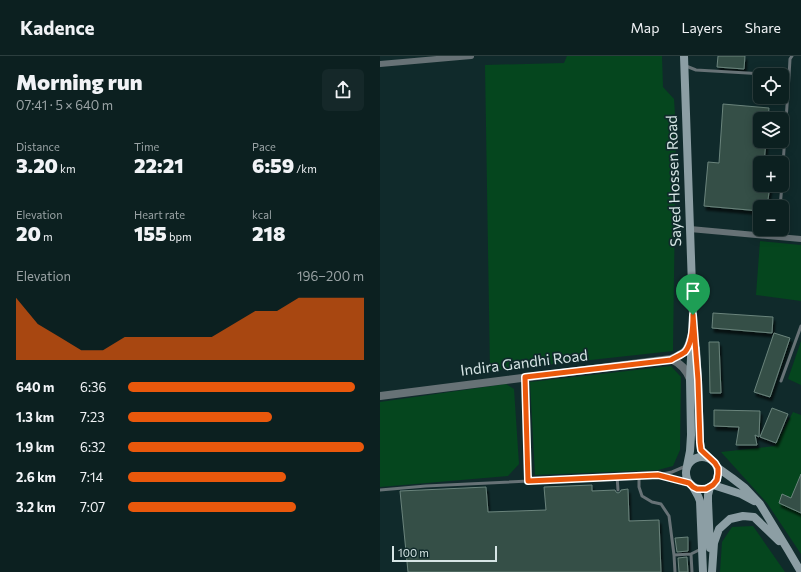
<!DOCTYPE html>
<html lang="en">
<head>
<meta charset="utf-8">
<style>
  :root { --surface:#0c2020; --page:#152829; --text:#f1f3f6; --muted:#9aa3a5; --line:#2c3e3e; --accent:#ea580c }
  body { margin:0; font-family:Commissioner,sans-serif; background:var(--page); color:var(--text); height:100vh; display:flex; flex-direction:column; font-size:15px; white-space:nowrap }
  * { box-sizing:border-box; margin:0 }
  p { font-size:13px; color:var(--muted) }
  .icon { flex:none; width:22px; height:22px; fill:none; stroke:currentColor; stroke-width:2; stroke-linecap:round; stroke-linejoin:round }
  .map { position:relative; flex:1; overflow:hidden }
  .drawer { display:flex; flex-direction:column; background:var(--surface); width:380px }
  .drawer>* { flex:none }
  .tools { position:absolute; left:373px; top:12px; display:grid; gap:8px }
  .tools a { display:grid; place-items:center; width:36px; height:36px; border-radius:6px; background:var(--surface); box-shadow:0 2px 10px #0003,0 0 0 1px var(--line); font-size:20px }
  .scale { position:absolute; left:12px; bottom:10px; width:105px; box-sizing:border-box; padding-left:4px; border:2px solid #d6e5e5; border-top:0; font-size:11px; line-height:14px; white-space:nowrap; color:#d6e5e5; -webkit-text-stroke:3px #102a2b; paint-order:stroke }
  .pin { position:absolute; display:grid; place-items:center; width:34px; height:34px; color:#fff; margin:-41px -17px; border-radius:50% 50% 50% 0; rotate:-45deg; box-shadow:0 0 4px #0007 }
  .pin .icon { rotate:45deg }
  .round { display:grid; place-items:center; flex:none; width:42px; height:42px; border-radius:6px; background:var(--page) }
  .head { display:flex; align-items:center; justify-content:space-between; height:68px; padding:0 16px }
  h1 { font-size:22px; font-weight:800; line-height:30px }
  .figures { display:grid; grid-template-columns:repeat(3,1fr); gap:6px; height:68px; padding:4px 16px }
  .figures div { display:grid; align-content:center }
  .figures b { font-size:20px; font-weight:800 }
  .figures small { font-size:11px; font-weight:400 }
  .figures p { font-size:11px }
  .chart { height:112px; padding:8px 16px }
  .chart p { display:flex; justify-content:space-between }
  .chart svg { width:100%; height:72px; margin-top:4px; fill:var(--accent); opacity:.7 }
  ul { padding:0 16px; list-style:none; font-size:13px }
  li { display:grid; grid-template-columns:64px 48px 1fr; align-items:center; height:30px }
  li i { height:10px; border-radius:5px; background:var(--accent) }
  header { display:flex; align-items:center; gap:24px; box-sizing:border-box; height:56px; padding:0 20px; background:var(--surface); border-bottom:1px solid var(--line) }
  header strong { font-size:19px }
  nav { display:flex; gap:22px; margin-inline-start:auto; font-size:14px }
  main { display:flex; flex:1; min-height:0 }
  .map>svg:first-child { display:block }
  .green { fill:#05461e }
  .building { fill:#364f47; stroke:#6a847c; filter:url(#shadow) }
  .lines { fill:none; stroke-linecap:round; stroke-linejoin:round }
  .service { stroke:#677276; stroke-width:3 }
  .minor { stroke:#677276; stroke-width:6 }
  .tertiary { stroke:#677276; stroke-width:8 }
  .secondary { stroke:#8c9ea4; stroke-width:8 }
  .route-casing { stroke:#fff; stroke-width:8 }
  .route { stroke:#ea580c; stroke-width:5 }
  .labels { text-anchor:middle; stroke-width:3.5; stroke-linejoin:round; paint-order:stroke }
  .street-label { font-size:15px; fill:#d6e5e5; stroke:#102a2b }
</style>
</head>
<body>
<header>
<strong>Kadence</strong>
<nav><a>Map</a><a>Layers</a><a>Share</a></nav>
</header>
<main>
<section class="drawer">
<div class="head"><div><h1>Morning run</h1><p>07:41 · 5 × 640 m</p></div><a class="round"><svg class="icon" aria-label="share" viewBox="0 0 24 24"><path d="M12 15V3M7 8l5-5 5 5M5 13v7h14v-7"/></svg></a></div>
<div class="figures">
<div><p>Distance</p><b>3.20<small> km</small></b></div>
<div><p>Time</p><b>22:21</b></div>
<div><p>Pace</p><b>6:59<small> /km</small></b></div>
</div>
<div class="figures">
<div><p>Elevation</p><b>20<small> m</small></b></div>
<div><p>Heart rate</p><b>155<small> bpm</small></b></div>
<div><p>kcal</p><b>218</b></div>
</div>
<div class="chart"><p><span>Elevation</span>196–200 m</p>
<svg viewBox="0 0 160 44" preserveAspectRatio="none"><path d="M0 44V6L10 22L20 30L30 38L40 38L50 30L60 30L70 30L80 30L90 30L100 22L110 14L120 14L130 6L140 6L150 6L160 6V44z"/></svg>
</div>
<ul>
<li><b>640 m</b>6:36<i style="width:96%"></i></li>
<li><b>1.3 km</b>7:23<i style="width:61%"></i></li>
<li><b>1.9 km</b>6:32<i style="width:100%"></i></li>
<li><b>2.6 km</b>7:14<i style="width:67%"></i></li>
<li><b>3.2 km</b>7:07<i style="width:71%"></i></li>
</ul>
</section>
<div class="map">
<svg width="421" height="516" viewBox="0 0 421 516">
  <defs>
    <filter id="shadow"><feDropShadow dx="2" dy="4" stdDeviation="1" flood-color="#0009"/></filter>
  </defs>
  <rect width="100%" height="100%" fill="#102a2b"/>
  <path class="green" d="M 187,0 L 282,0 L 283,31 L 294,43 L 296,74 L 293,295 L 110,315 L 105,9 L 184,7 Z
    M 380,185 L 421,189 L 421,245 L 376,239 Z
    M 421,285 L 421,329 L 408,323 Z
    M 291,310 L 301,321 L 300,394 L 293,410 L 278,414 L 155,419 L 150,326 Z
    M 126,328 L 134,333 L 139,408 L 128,420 L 0,431 L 0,346 Z
    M 413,356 L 421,359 L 421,498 L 387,447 L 341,396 L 395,390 Z
    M 373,470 L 405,516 L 340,516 L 342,486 L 352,471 Z"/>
  <path class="building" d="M 338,0 L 365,0 L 364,13 L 337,11 Z
    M 343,48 L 389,52 L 388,63 L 380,63 L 380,85 L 386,85 L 384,107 L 380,107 L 380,129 L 390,129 L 387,151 L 380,151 L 380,155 L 324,150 L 328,106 L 339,107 Z
    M 333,257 L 393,261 L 392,277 L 332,272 Z
    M 394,277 L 410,282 L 390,341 L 374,336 Z
    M 329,286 L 339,286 L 341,337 L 330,337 Z
    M 392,352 L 408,358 L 396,387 L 380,381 Z
    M 334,354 L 380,355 L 379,381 L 375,379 L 377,389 L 356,389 L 359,371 L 334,370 Z
    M 421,418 L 421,457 L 399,447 L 402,438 L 411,442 Z
    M 212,429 L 212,435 L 235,434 L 236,436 L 238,437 L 240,436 L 241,434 L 248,433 L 249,465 L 279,464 L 281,516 L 28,516 L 20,435 L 106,431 L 108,456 L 166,454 L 164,431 Z
    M 308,481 L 308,495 L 297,496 L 295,482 Z
    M 307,501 L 308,516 L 299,516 L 298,502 Z"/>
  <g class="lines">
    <path class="service" d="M 306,10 L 316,14 L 399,19
      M 402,19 L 409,20
      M 402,123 L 409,20 L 410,3 L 412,0
      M 400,151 L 402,129
      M 398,181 L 399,173
      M 145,323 L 148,425
      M 401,325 L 421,270
      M 259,419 L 259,431 L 262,440 L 272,446 L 281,448 L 289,460 L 294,499 L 311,498 L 321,493
      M 280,419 L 309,427
      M 237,420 L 238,434
      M 0,434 L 46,430 L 278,419 L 292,416 L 306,410
      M 311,498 L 312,516
      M 294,499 L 295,516"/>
    <path class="minor" d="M 0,8 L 91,0
      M 310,173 L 421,183"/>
    <path class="tertiary" d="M 291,303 C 301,308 306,313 310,323
      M 0,340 L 291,303 C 305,297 307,296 311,281"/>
    <path class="secondary" d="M 304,0 L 313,259 L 310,323 L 311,379 L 310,395 L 307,410
      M 316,293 L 318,324 L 320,386 L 321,394 L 330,403
      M306 417a16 16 0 1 1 32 0a16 16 0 1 1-32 0Z
      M 338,412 L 352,422 L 365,432 L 380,448 L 408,494 L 421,516
      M 333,429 L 361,438 L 374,445
      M 313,431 L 318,440 L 320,445 L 323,516
      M 330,431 L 328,439 L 328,445 L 330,492
      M 332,516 L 334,487 L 339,473 L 350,463 L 363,460 L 374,461 L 399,485"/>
  </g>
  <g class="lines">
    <defs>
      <path id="route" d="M 313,259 L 318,324 L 320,386 L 321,394 L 335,407 L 338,412 L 338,418 L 337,424 L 333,429 L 326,433 L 317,433 L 313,431 L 309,427 L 278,419 L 148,425 L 145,321 L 291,304 C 296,301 301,299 305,296 C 312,288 313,269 313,259 Z"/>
    </defs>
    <use href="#route" class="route-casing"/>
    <use href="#route" class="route"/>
  </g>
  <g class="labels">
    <g class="street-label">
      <text transform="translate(294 125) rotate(-92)" y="5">Sayed Hossen Road</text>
      <text transform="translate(144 307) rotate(-7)" y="5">Indira Gandhi Road</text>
    </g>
  </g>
</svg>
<div class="tools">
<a><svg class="icon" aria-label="locate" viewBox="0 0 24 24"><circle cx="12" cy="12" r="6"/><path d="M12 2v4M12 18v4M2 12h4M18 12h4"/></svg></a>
<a><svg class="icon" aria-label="layers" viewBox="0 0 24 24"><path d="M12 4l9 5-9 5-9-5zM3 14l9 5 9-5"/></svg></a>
<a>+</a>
<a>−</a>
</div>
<div class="scale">100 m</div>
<div class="pin" style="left:313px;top:259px;background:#1e9e55"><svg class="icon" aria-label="arrive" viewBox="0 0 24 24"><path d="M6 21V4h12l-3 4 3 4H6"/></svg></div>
</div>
</main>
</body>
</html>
